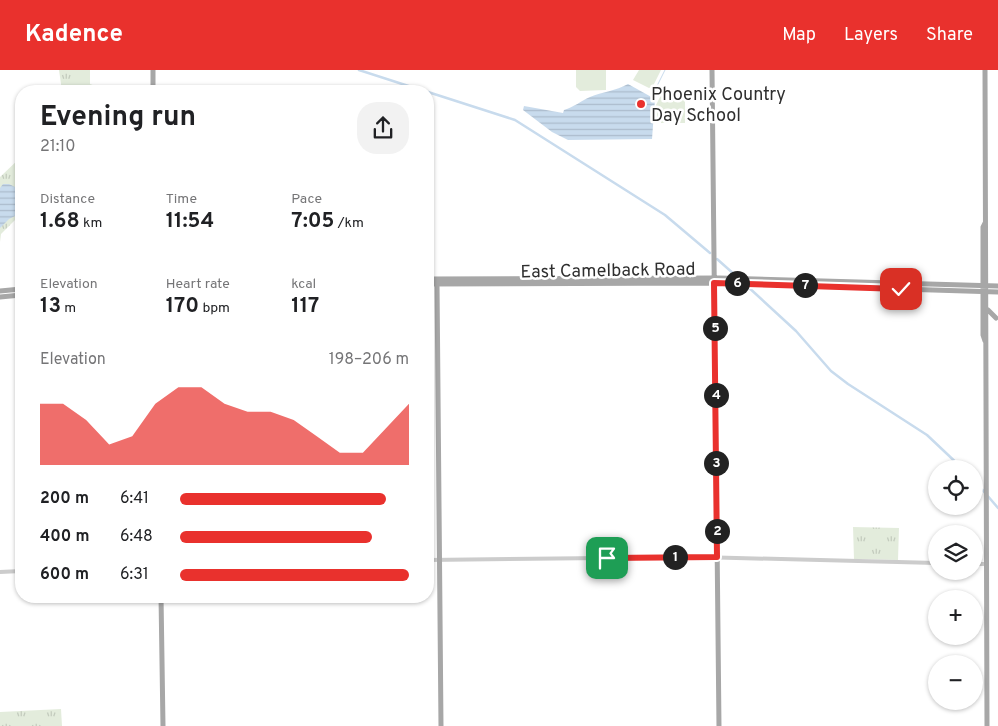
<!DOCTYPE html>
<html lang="en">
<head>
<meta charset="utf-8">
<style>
  :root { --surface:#fff; --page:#f2f2f2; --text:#202124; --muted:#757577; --accent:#e9312d }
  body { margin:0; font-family:Overpass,sans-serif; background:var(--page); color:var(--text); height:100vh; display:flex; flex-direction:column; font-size:19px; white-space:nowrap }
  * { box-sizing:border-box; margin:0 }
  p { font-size:16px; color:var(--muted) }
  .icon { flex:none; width:28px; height:28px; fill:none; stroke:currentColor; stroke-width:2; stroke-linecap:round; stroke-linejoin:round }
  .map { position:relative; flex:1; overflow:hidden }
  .sheet { position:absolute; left:15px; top:15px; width:419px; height:518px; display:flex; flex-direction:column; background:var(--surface); border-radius:20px; box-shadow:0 1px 4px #0004 }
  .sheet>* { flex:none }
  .buttons { position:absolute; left:928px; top:390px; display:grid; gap:10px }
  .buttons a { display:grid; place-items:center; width:55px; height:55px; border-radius:50%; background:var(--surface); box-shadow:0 1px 4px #0004; font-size:25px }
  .pin { position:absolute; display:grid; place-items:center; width:42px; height:42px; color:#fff; margin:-21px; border-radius:10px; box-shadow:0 2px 8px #0006 }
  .km { position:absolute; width:25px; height:25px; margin:-12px; border-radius:50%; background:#222; color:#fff; font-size:14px; line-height:25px; text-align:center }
  .round { display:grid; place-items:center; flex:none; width:52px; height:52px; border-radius:20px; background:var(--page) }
  .head { display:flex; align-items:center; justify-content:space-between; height:85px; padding:0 25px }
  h1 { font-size:28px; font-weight:700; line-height:38px }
  .metrics { display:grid; grid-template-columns:repeat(3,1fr); gap:8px; height:85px; padding:5px 25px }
  .metrics div { display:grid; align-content:center }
  .metrics b { font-size:21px; font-weight:700 }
  .metrics small { font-size:14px; font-weight:400 }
  .metrics p { font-size:14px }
  .chart { height:140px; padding:10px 25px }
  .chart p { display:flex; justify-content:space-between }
  .chart svg { width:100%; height:90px; margin-top:5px; fill:var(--accent); opacity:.7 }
  ul { padding:0 25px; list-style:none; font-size:16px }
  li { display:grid; grid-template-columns:80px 60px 1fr; align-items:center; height:38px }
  li i { height:12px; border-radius:6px; background:var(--accent) }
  header { display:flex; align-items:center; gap:30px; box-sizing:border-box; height:70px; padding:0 25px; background:var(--accent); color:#fff }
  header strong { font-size:24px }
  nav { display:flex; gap:28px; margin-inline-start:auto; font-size:18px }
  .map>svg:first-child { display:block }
  .grass { fill:url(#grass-tufts) }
  .pitch { fill:#e3ecdc }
  .water { fill:url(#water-rules) }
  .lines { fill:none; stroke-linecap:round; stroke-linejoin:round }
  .stream { stroke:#c8dbed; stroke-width:1 }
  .canal { stroke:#c8dbed; stroke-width:2.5 }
  .minor { stroke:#ccc; stroke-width:4 }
  .major { stroke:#a7a7a7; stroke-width:5 }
  .route-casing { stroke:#fff; stroke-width:10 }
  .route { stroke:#e9312d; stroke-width:6 }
  .poi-dot { fill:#e9312d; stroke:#fff; stroke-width:2 }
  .labels { text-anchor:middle; stroke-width:5; stroke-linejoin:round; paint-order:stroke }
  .poi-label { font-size:18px; fill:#2f2f2f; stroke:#fff; text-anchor:start }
  .street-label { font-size:18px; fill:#2f2f2f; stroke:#fff }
</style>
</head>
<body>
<header>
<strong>Kadence</strong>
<nav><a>Map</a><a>Layers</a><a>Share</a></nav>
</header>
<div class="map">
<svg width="998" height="656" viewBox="0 0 998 656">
  <defs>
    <pattern id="grass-tufts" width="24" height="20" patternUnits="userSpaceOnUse" patternTransform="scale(1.25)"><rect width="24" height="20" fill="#e3ecdc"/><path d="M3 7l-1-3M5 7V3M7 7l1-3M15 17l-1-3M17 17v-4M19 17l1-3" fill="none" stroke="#c3cbbd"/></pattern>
    <pattern id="water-rules" width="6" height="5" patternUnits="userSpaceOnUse" patternTransform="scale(1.25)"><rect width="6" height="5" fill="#c8dbed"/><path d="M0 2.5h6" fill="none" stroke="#acbccc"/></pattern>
  </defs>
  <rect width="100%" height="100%" fill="#fff"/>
  <path class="grass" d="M 59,0 L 90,0 L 90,14 C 107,22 126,18 143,21 L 62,21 Z
    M 21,87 L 21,144 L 1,164 L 0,172 L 0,107 Z
    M 853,457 L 899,458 L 898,490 L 854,489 Z
    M 61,639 L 62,656 L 0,656 L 0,642 Z"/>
  <path class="pitch" d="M 576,0 L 606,0 L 606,20 L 580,21 L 576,17 Z
    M 639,0 L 661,0 L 653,16 L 649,18 L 633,10 Z
    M 661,25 L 670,29 L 685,28 L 685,53 L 661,53 L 661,49 L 657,49 L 656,35 Z"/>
  <path class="water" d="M 628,14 L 655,29 L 652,69 L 568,70 L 552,62 L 523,40 L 524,36 L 563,43 L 564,40 C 574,37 581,31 590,27 C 602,22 616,21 628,14 Z
    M 3,114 L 9,114 L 21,120 L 21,143 L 9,149 L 0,158 L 0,118 Z"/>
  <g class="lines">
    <path class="stream" d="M 652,26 L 665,0"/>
    <path class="canal" d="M 359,0 L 424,21
      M 428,22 L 515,50 L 665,145 L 710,183
      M 717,189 L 735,205
      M 746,215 L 796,261 L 831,301 L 848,314 L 927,365 L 963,399
      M 974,410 L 998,438"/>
    <path class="minor" d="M 428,490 L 699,487 L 936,493
      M 974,494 L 986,494
      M 0,502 L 21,501"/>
    <path class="major" d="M 712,0 L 719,656
      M 985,0 L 987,656
      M 153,21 L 153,0
      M 985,153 L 983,157 L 983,265 L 985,271
      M 428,209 L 719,208 L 998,216
      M 437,212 L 441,656
      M 428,214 L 709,213 L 998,222
      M 0,221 L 21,219
      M 0,227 L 21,225
      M 988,240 L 996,248
      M 161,526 L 163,656"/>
  </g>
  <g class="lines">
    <defs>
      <path id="route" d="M 607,488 L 717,487 L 714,213 L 901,219"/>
    </defs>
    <use href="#route" class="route-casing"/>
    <use href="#route" class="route"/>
  </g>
  <circle class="poi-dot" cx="641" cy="34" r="5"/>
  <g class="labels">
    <g class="poi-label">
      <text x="651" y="30">Phoenix Country<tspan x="651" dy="21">Day School</tspan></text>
    </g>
    <g class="street-label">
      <text transform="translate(608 200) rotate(-1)" y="6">East Camelback Road</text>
    </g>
  </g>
</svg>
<div class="buttons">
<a><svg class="icon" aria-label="locate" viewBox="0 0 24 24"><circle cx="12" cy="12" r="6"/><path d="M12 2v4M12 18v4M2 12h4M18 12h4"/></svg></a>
<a><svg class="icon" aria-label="layers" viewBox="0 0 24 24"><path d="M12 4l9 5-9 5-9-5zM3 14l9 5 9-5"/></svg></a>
<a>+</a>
<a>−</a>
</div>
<div class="pin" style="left:607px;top:488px;background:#1e9e55"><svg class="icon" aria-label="arrive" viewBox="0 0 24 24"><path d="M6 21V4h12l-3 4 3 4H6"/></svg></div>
<div class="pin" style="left:901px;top:219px;background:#d93025"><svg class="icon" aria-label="check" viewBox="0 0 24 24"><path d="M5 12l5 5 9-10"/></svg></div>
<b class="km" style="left:675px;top:487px">1</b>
<b class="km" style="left:717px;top:461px">2</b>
<b class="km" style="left:716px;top:393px">3</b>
<b class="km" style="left:716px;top:325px">4</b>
<b class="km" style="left:715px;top:258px">5</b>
<b class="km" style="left:737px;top:213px">6</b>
<b class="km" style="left:805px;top:215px">7</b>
<section class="sheet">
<div class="head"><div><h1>Evening run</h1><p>21:10</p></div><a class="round"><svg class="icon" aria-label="share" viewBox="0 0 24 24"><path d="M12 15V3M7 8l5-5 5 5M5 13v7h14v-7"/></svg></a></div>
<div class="metrics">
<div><p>Distance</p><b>1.68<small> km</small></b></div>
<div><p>Time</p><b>11:54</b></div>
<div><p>Pace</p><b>7:05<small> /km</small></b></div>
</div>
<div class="metrics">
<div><p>Elevation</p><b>13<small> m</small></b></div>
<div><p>Heart rate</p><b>170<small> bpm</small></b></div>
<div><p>kcal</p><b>117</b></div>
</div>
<div class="chart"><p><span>Elevation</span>198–206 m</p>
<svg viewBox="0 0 160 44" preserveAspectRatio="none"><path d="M0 44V14L10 14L20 22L30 34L40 30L50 14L60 6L70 6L80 14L90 18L100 18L110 22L120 30L130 38L140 38L150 26L160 14V44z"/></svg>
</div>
<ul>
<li><b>200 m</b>6:41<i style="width:90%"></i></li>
<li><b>400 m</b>6:48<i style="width:84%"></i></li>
<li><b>600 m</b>6:31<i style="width:100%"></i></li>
</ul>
</section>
</div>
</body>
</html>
